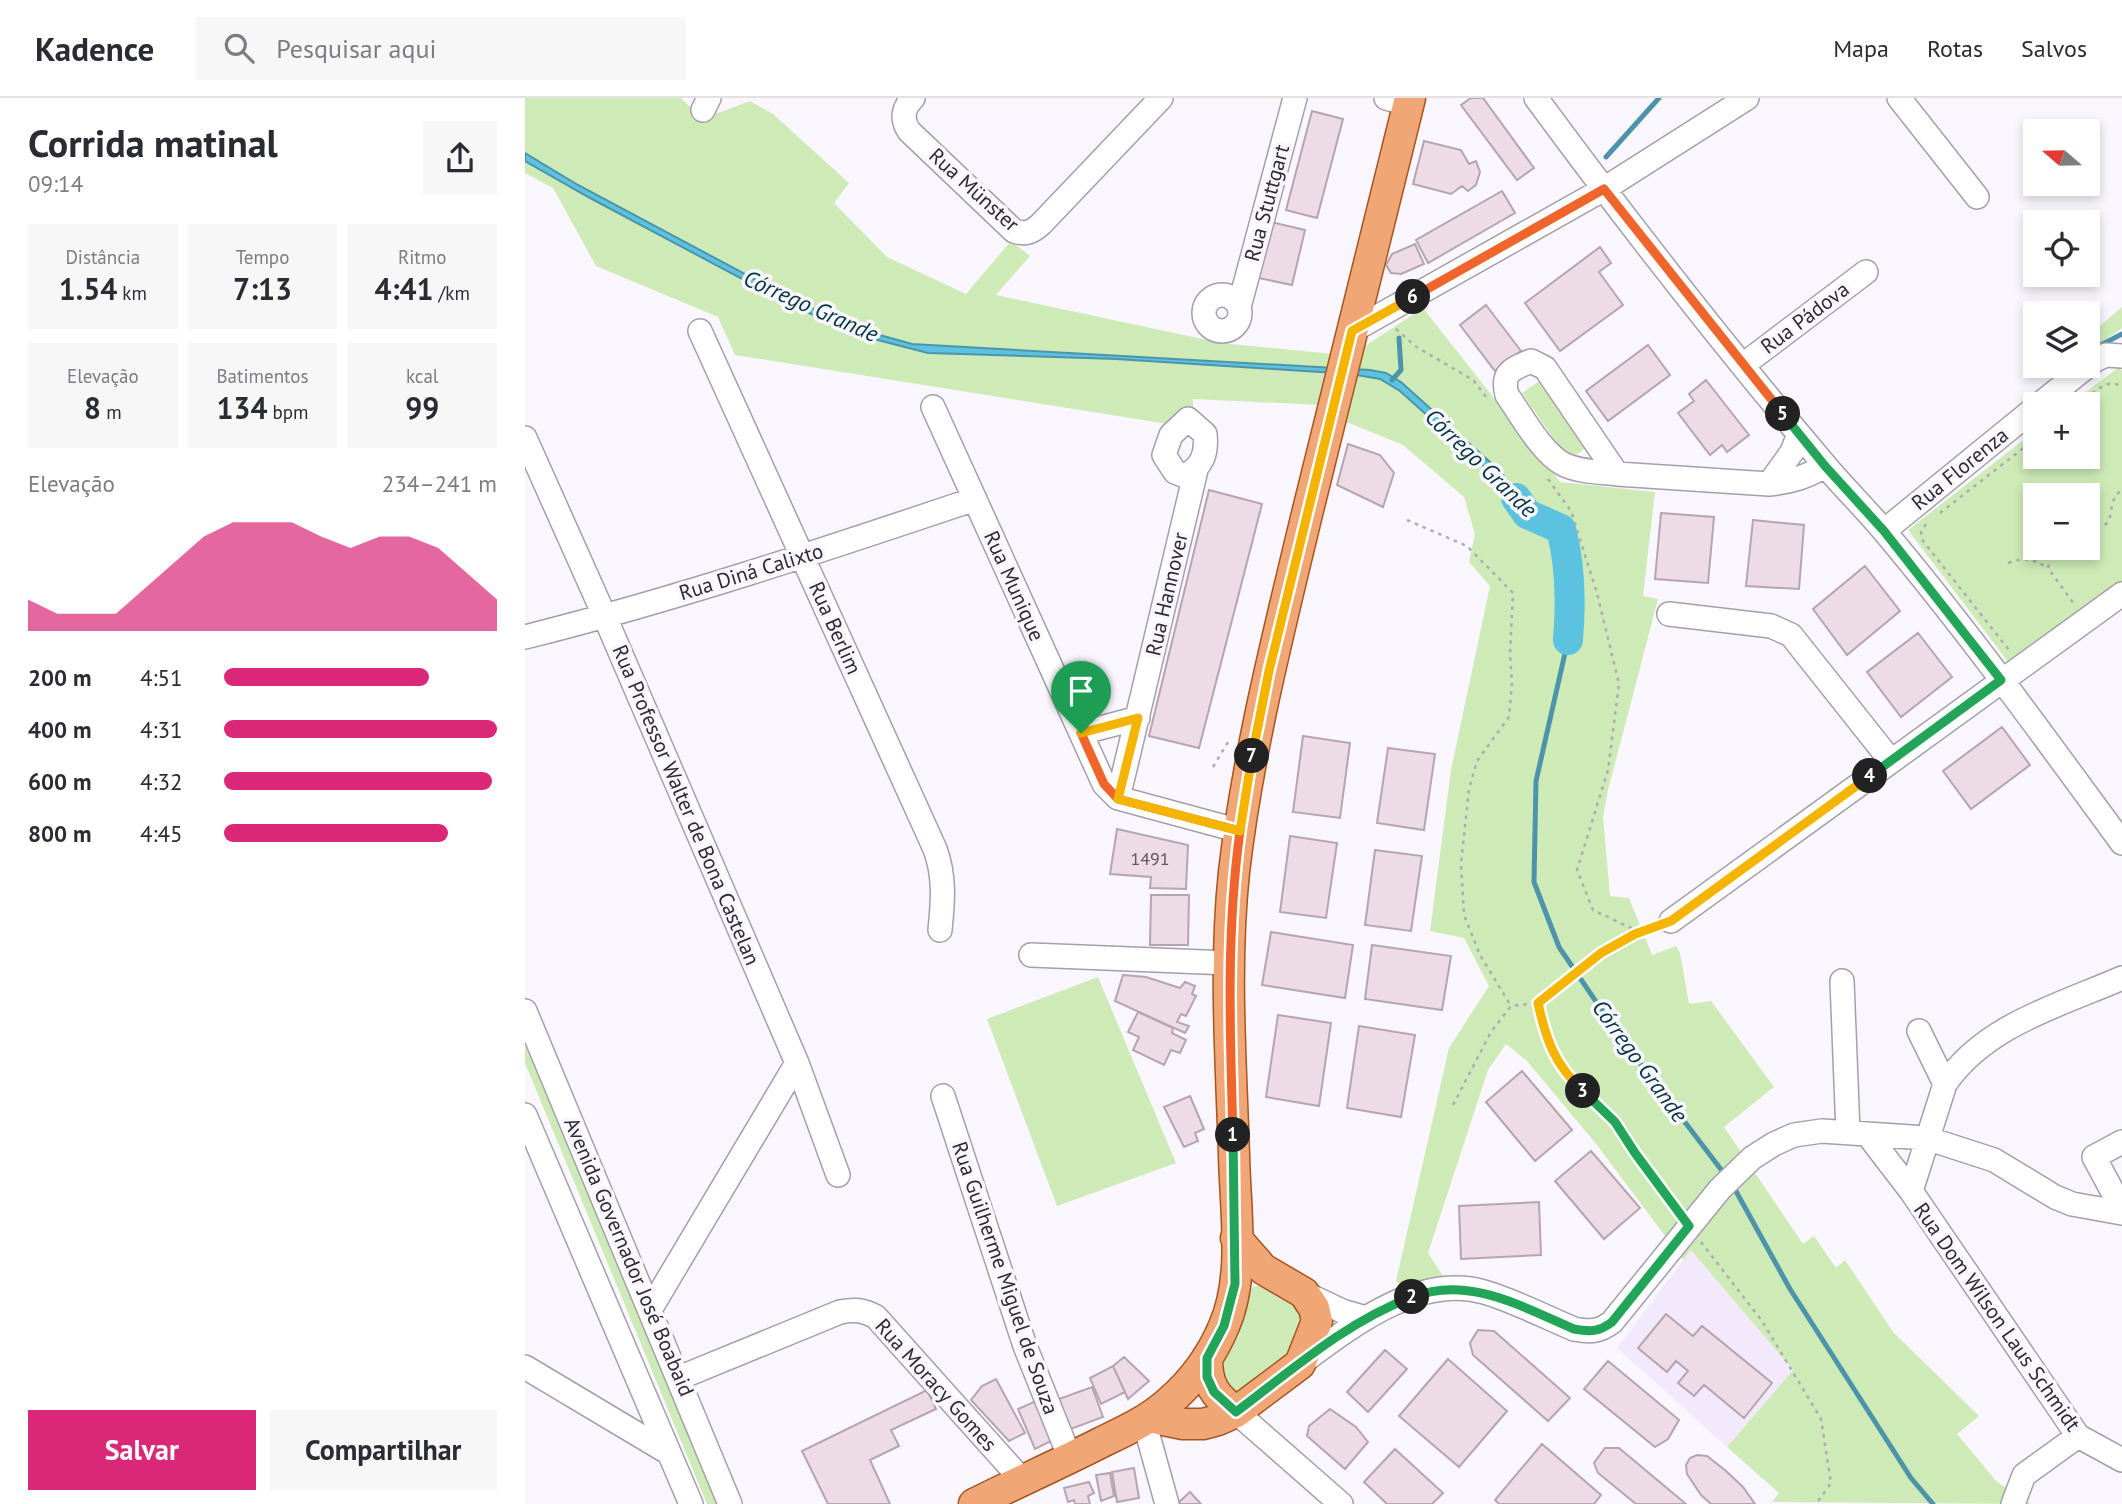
<!DOCTYPE html>
<html lang="pt">
<head>
<meta charset="utf-8">
<style>
  :root { --surface:#fff; --page:#f7f7f7; --text:#2b2b33; --muted:#7c7c81; --line:#e1e1e2; --accent:#db2777 }
  body { margin:0; font-family:"PT Sans",sans-serif; background:var(--page); color:var(--text); height:100vh; display:flex; flex-direction:column; font-size:26px; white-space:nowrap }
  * { box-sizing:border-box; margin:0 }
  p { font-size:23px; color:var(--muted) }
  .icon { flex:none; width:38px; height:38px; fill:none; stroke:currentColor; stroke-width:2; stroke-linecap:round; stroke-linejoin:round }
  .map { position:relative; flex:1; overflow:hidden }
  .sheet { display:flex; flex-direction:column; background:var(--surface); width:525px }
  .sheet>* { flex:none }
  .needle { width:46px; rotate:290deg }
  .buttons { position:absolute; left:1498px; top:21px; display:grid; gap:14px }
  .buttons a { display:grid; place-items:center; width:77px; height:77px; border-radius:0px; background:var(--surface); box-shadow:0 4px 10px #0003; font-size:35px }
  .pin { position:absolute; display:grid; place-items:center; width:60px; height:60px; color:#fff; margin:-72px -30px; border-radius:50% 50% 50% 0; rotate:-45deg; box-shadow:0 0 7px #0007 }
  .pin .icon { rotate:45deg }
  .km { position:absolute; width:35px; height:35px; margin:-18px; border-radius:50%; background:#222; color:#fff; font-size:19px; line-height:35px; text-align:center }
  .round { display:grid; place-items:center; flex:none; width:74px; height:74px; border-radius:0px; background:var(--page) }
  .head { display:flex; align-items:center; justify-content:space-between; height:119px; padding:0 28px }
  h1 { font-size:38px; font-weight:800; line-height:52px }
  .metrics { display:grid; grid-template-columns:repeat(3,1fr); gap:10px; height:119px; padding:7px 28px }
  .metrics div { display:grid; align-content:center; border-radius:0px; background:var(--page); text-align:center }
  .metrics b { font-size:30px; font-weight:800 }
  .metrics small { font-size:19px; font-weight:400 }
  .metrics p { font-size:19px }
  .chart { height:196px; padding:14px 28px }
  .chart p { display:flex; justify-content:space-between }
  .chart svg { width:100%; height:126px; margin-top:7px; fill:var(--accent); opacity:.7 }
  .action { display:flex; gap:14px; margin-top:auto; padding:14px 28px }
  .action a { flex:1; height:80px; border-radius:0px; background:var(--accent); color:#fff; font-size:28px; font-weight:800; line-height:80px; text-align:center }
  .action a+a { background:var(--page); color:var(--text) }
  ul { padding:0 28px; list-style:none; font-size:23px }
  li { display:grid; grid-template-columns:112px 84px 1fr; align-items:center; height:52px }
  li i { height:18px; border-radius:9px; background:var(--accent) }
  header { display:flex; align-items:center; gap:42px; box-sizing:border-box; height:98px; padding:0 35px; background:var(--surface); border-bottom:2px solid var(--line) }
  header strong { font-size:33px }
  nav { display:flex; gap:38px; margin-inline-start:auto; font-size:24px }
  .search { width:490px; height:63px; background:var(--page); display:flex; align-items:center; gap:18px; box-sizing:border-box; padding:0 24px; border-radius:0px; color:var(--muted); font-size:26px }
  main { display:flex; flex:1; min-height:0 }
  .map>svg:first-child { display:block }
  .built { fill:#f2eafc }
  .green { fill:#ceebb7; fill-rule:evenodd }
  .water { fill:#5bc2df; stroke:#4d94aa; stroke-width:2 }
  .lines { fill:none; stroke-linecap:round; stroke-linejoin:round }
  .stream { stroke:#4d94aa; stroke-width:5 }
  .river { stroke:#5bc2df; stroke-width:30 }
  .building { fill:#eddbe5; stroke:#b5a5ae; stroke-width:2 }
  .minor-casing { stroke:#a59ead; stroke-width:26 }
  .major-casing { stroke:#a75421; stroke-width:33 }
  .path { stroke:#aeabb2; stroke-width:2.5; stroke-dasharray:3.5 5; stroke-linecap:butt }
  .minor { stroke:#fff; stroke-width:23 }
  .major { stroke:#f1a675; stroke-width:30 }
  .split-1-casing { stroke:#fff; stroke-width:14 }
  .split-2-casing { stroke:#fff; stroke-width:14 }
  .split-3-casing { stroke:#fff; stroke-width:14 }
  .split-4-casing { stroke:#fff; stroke-width:14 }
  .split-5-casing { stroke:#fff; stroke-width:14 }
  .split-6-casing { stroke:#fff; stroke-width:14 }
  .split-7-casing { stroke:#fff; stroke-width:14 }
  .split-8-casing { stroke:#fff; stroke-width:14 }
  .split-1 { stroke:#f0652b; stroke-width:9 }
  .split-2 { stroke:#22a559; stroke-width:9 }
  .split-3 { stroke:#22a559; stroke-width:9 }
  .split-4 { stroke:#f5b400; stroke-width:9 }
  .split-5 { stroke:#22a559; stroke-width:9 }
  .split-6 { stroke:#f0652b; stroke-width:9 }
  .split-7 { stroke:#f5b400; stroke-width:9 }
  .split-8 { stroke:#f5b400; stroke-width:9 }
  .labels { text-anchor:middle; stroke-width:7; stroke-linejoin:round; paint-order:stroke }
  .number-label { font-size:18px; fill:#5d565d }
  .street-label { font-size:21px; fill:#2d2a30; stroke:#f9f6fd }
  .water-label { font-size:23px; font-style:italic; fill:#043542; stroke:#f9f6fd }
</style>
</head>
<body>
<header>
<strong>Kadence</strong>
<div class="search"><svg class="icon" aria-label="search" viewBox="0 0 24 24"><circle cx="10" cy="10" r="6"/><path d="M15 15l6 6"/></svg>Pesquisar aqui</div>
<nav><a>Mapa</a><a>Rotas</a><a>Salvos</a></nav>
</header>
<main>
<section class="sheet">
<div class="head"><div><h1>Corrida matinal</h1><p>09:14</p></div><a class="round"><svg class="icon" aria-label="share" viewBox="0 0 24 24"><path d="M12 15V3M7 8l5-5 5 5M5 13v7h14v-7"/></svg></a></div>
<div class="metrics">
<div><p>Distância</p><b>1.54<small> km</small></b></div>
<div><p>Tempo</p><b>7:13</b></div>
<div><p>Ritmo</p><b>4:41<small> /km</small></b></div>
</div>
<div class="metrics">
<div><p>Elevação</p><b>8<small> m</small></b></div>
<div><p>Batimentos</p><b>134<small> bpm</small></b></div>
<div><p>kcal</p><b>99</b></div>
</div>
<div class="chart"><p><span>Elevação</span>234–241 m</p>
<svg viewBox="0 0 160 44" preserveAspectRatio="none"><path d="M0 44V33L10 38L20 38L30 38L40 29L50 20L60 11L70 6L80 6L90 6L100 11L110 15L120 11L130 11L140 15L150 24L160 33V44z"/></svg>
</div>
<ul>
<li><b>200 m</b>4:51<i style="width:75%"></i></li>
<li><b>400 m</b>4:31<i style="width:100%"></i></li>
<li><b>600 m</b>4:32<i style="width:98%"></i></li>
<li><b>800 m</b>4:45<i style="width:82%"></i></li>
</ul>
<div class="action"><a>Salvar</a><a>Compartilhar</a></div>
</section>
<div class="map">
<svg width="1597" height="1406" viewBox="0 0 1597 1406">
  <rect width="100%" height="100%" fill="#f9f6fd"/>
  <path class="built" d="M 1166,1152 L 1268,1272 L 1202,1349 L 1092,1250 Z"/>
  <path class="green" d="M 0,0 L 156,0 L 177,21 L 225,3 L 248,16 L 324,85 L 309,105 L 362,159 L 441,196 L 486,143 L 505,158 L 471,197 L 696,245 L 809,256 L 796,307 L 668,301 L 668,330 L 210,257 L 193,219 L 71,168 L 28,90 L 0,75 Z
    M 1597,209 L 1597,230 L 1563,254 L 1563,238 Z
    M 898,210 L 1035,384 L 1130,394 L 1118,498 L 1133,501 L 1083,692 L 1078,719 L 1085,798 L 1104,800 L 1127,857 L 1151,848 L 1155,855 L 1164,906 L 1186,903 L 1249,989 L 1199,1029 L 1278,1146 L 1289,1138 L 1311,1170 L 1320,1162 L 1368,1234 L 1454,1318 L 1432,1336 L 1472,1384 L 1506,1406 L 1247,1404 L 1254,1395 L 1202,1349 L 1268,1272 L 1166,1152 L 1158,1162 L 1072,1047 L 1002,963 L 981,946 L 963,972 L 903,1155 L 920,1181 L 879,1190 L 871,1183 L 924,950 L 964,888 L 939,840 L 905,833 L 926,672 L 965,488 L 944,464 L 950,436 L 939,399 L 878,347 L 819,323 L 834,252 Z
    M 1594,269 L 1597,273 L 1597,483 L 1487,569 L 1383,432 L 1510,333 L 1510,359 L 1563,359 L 1563,306 L 1545,306 ZM 1510,397 L 1563,397 L 1563,450 L 1510,450 Z
    M 1017,281 L 1062,349 L 1051,357 L 1044,356 L 1035,350 L 997,295 Z
    M 573,879 L 651,1065 L 532,1108 L 462,921 Z
    M 0,940 L 195,1406 L 182,1406 L 0,965 Z
    M 750,1183 L 786,1222 L 771,1261 L 711,1308 L 686,1261 L 714,1202 L 728,1189 Z"/>
  <path class="water" d="M 0,55 L 53,87 L 265,200 L 333,231 L 387,246 L 845,272 L 861,275 L 876,284 L 976,374 L 1003,413 L 1034,435 L 1044,460 L 1048,543 L 1043,542 L 1039,455 L 1031,438 L 999,419 L 974,382 L 875,293 L 855,281 L 826,276 L 591,261 L 403,255 L 337,238 L 268,208 L 65,100 L 0,63 Z"/>
  <g class="lines">
    <path class="stream" d="M 1081,59 L 1134,0
      M 1572,249 L 1597,236
      M 867,282 L 876,272 L 874,240
      M 1043,542 L 1011,683 L 1009,784 L 1034,849 L 1095,939 L 1201,1078
      M 1207,1086 L 1265,1191 L 1386,1380 L 1408,1406"/>
    <path class="river" d="M 991,400 L 1002,416 L 1036,431 C 1045,465 1046,507 1043,542"/>
  </g>
  <path class="building" d="M 946,0 L 958,0 L 1009,70 L 992,82 L 936,7 Z
    M 787,13 L 818,21 L 792,120 L 761,112 Z
    M 899,43 L 936,52 L 944,66 L 951,63 L 955,74 L 951,87 L 943,93 L 937,88 L 926,96 L 888,86 Z
    M 977,93 L 990,115 L 903,165 L 891,142 Z
    M 742,123 L 780,132 L 767,187 L 729,179 Z
    M 890,146 L 899,166 L 876,176 L 866,175 L 861,167 L 867,156 Z
    M 1075,149 L 1086,165 L 1074,174 L 1098,207 L 1035,253 L 1000,205 Z
    M 961,207 L 996,253 L 970,273 L 935,227 Z
    M 1123,247 L 1145,277 L 1083,323 L 1061,293 Z
    M 1181,282 L 1224,337 L 1202,354 L 1197,347 L 1185,357 L 1153,315 L 1169,303 L 1164,296 Z
    M 823,346 L 855,357 L 869,375 L 858,409 L 812,387 Z
    M 684,392 L 737,406 L 674,650 L 624,638 Z
    M 1136,415 L 1189,419 L 1183,485 L 1130,481 Z
    M 1228,422 L 1279,427 L 1274,491 L 1221,488 Z
    M 1340,468 L 1375,513 L 1322,557 L 1288,511 Z
    M 1393,535 L 1427,579 L 1376,619 L 1342,574 Z
    M 1477,629 L 1505,667 L 1446,711 L 1418,673 Z
    M 778,638 L 825,645 L 815,720 L 768,714 Z
    M 863,650 L 910,656 L 899,732 L 852,725 Z
    M 592,731 L 663,747 L 661,791 L 625,790 L 626,779 L 585,776 Z
    M 765,738 L 812,745 L 801,820 L 755,814 Z
    M 850,752 L 897,758 L 886,833 L 840,827 Z
    M 626,797 L 664,797 L 663,847 L 625,847 Z
    M 746,834 L 828,847 L 820,900 L 737,887 Z
    M 847,847 L 926,858 L 917,912 L 840,901 Z
    M 598,877 L 621,879 L 655,890 L 660,884 L 670,888 L 667,896 L 671,898 L 661,918 L 656,916 L 652,924 L 664,928 L 660,935 L 590,903 Z
    M 613,914 L 648,930 L 647,935 L 661,942 L 655,955 L 646,952 L 639,967 L 608,952 L 614,939 L 603,934 Z
    M 753,917 L 806,925 L 794,1008 L 741,999 Z
    M 834,928 L 890,937 L 876,1019 L 822,1010 Z
    M 997,973 L 1047,1032 L 1010,1063 L 961,1004 Z
    M 665,998 L 679,1031 L 670,1035 L 673,1043 L 659,1049 L 639,1009 Z
    M 1066,1053 L 1115,1110 L 1079,1141 L 1030,1083 Z
    M 1014,1104 L 1016,1157 L 936,1161 L 934,1108 Z
    M 1141,1216 L 1168,1238 L 1177,1228 L 1247,1285 L 1219,1320 L 1179,1287 L 1169,1298 L 1153,1285 L 1163,1273 L 1151,1263 L 1142,1274 L 1113,1250 Z
    M 953,1232 L 969,1233 L 1045,1300 L 1023,1323 L 948,1257 L 945,1245 Z
    M 860,1252 L 882,1271 L 843,1314 L 822,1294 Z
    M 599,1259 L 624,1283 L 603,1301 L 588,1268 Z
    M 923,1261 L 982,1313 L 934,1369 L 874,1318 Z
    M 1083,1263 L 1154,1322 L 1143,1341 L 1130,1349 L 1059,1291 Z
    M 588,1268 L 600,1294 L 576,1306 L 565,1280 Z
    M 471,1281 L 500,1335 L 484,1343 L 446,1302 L 457,1288 Z
    M 567,1289 L 578,1319 L 543,1332 L 531,1302 Z
    M 402,1292 L 411,1311 L 366,1332 L 374,1348 L 345,1362 L 365,1406 L 303,1406 L 277,1353 Z
    M 511,1303 L 528,1342 L 510,1351 L 493,1311 Z
    M 805,1311 L 831,1329 L 843,1344 L 820,1371 L 782,1338 L 784,1328 Z
    M 1017,1346 L 1076,1397 L 1069,1406 L 974,1406 L 970,1402 Z
    M 1080,1350 L 1094,1350 L 1161,1406 L 1111,1406 L 1073,1375 L 1069,1365 Z
    M 870,1351 L 918,1395 L 907,1406 L 862,1406 L 839,1384 Z
    M 1172,1357 L 1182,1358 L 1201,1373 L 1218,1389 L 1230,1406 L 1186,1406 L 1176,1397 L 1162,1376 L 1161,1367 L 1165,1360 Z
    M 609,1370 L 614,1400 L 592,1404 L 587,1374 Z
    M 585,1375 L 589,1398 L 576,1403 L 571,1377 Z
    M 564,1384 L 569,1395 L 563,1398 L 565,1406 L 550,1406 L 549,1402 L 543,1404 L 539,1390 Z
    M 665,1394 L 676,1406 L 652,1406 Z"/>
  <g class="lines">
    <defs>
      <path id="minor" d="M 388,0 C 378,10 376,21 384,33 L 489,133 C 501,137 507,134 516,126 L 636,0
        M 861,0 L 884,6
        M 1011,0 C 1103,125 1199,248 1299,366 C 1318,389 1340,410 1359,433 C 1443,533 1520,640 1597,745
        M 1374,0 L 1452,99
        M 178,12 L 184,0
        M679 215a18 18 0 1 1 36 0a18 18 0 1 1-36 0Z
        M 714,209 L 770,0
        M 175,233 L 410,751 C 420,778 418,803 415,832
        M 827,233 L 1079,91 L 1222,0
        M 1006,263 L 1020,270 L 1092,376 C 1075,374 1054,374 1038,366 C 1016,354 997,318 982,297 C 976,274 987,271 1006,263 Z
        M 1218,267 L 1341,174
        M 1515,306 L 1570,262 L 1581,257 L 1597,258
        M 408,309 L 579,686 L 593,700 L 715,733
        M 663,321 L 680,336 C 682,355 678,368 660,378 L 650,374 L 639,357 L 646,337 Z
        M 0,340 L 80,519 L 272,965 L 313,1077
        M 1092,376 L 1244,386 C 1266,384 1281,379 1300,368
        M 1244,386 L 1267,354 L 1274,336
        M 1359,433 L 1510,310
        M 1144,516 L 1246,528 L 1266,537 L 1366,663
        M 0,539 C 152,501 301,451 450,401
        M 556,635 L 613,620
        M 593,700 L 671,372
        M 1146,823 L 1597,496
        M 506,857 L 704,865
        M 1317,883 L 1323,1034
        M 0,913 L 205,1406
        M 1394,933 L 1420,986
        M 418,998 L 500,1248 L 545,1360
        M 0,1017 L 166,1406
        M 1343,1037 L 1386,1093 L 1553,1338 L 1597,1362
        M 1597,1044 L 1569,1059 L 1597,1111
        M 1386,1093 L 1420,986 C 1460,927 1535,907 1597,880
        M 779,1195 L 817,1213 L 841,1220
        M 126,1210 L 272,965
        M 775,1266 C 825,1229 893,1175 959,1194 C 990,1203 1020,1219 1049,1231 C 1065,1234 1074,1234 1087,1224 L 1195,1091 L 1227,1060 L 1249,1046 L 1269,1037 L 1297,1033 L 1401,1040 L 1469,1062 L 1530,1099 L 1547,1106 L 1597,1115
        M 0,1269 L 144,1355
        M 154,1280 L 315,1214 C 330,1211 338,1212 351,1219 L 498,1383
        M 711,1314 L 816,1406
        M 619,1323 L 642,1406
        M 1488,1406 L 1499,1377 L 1553,1338"/>
      <path id="major" d="M 682,1260 C 682,1287 689,1297 711,1314
        M 624,1319 L 658,1326 L 678,1326 L 693,1322 L 711,1314 L 775,1266 L 792,1223 L 789,1210 L 779,1195 L 738,1171 L 711,1140
        M 449,1406 C 491,1385 534,1366 577,1344 C 600,1333 624,1322 644,1304 C 667,1284 687,1257 699,1228 C 721,1179 710,1110 709,1057 C 706,963 699,868 709,774 C 723,654 753,537 781,420 C 815,280 850,140 885,0"/>
    </defs>
    <use href="#minor" class="minor-casing"/>
    <use href="#major" class="major-casing"/>
    <path class="path" d="M 871,231 L 890,248 L 948,282 L 962,300
      M 1554,306 C 1567,297 1582,278 1597,289
      M 1023,381 L 1046,413 L 1072,495 L 1094,586 L 1083,672 L 1052,772 L 1068,812 L 1106,830 L 1110,836
      M 1415,415 L 1510,341
      M 882,422 L 942,448 L 988,495 L 985,555 L 987,585 L 984,619 L 952,663 L 944,691 L 936,766 L 939,817 L 955,857 L 986,908
      M 1401,426 L 1396,434 L 1398,443 L 1484,552
      M 1563,428 C 1597,434 1577,405 1597,392
      M 1528,450 L 1523,470 L 1549,506
      M 1483,465 C 1500,459 1508,461 1523,470
      M 688,669 L 703,644 L 705,644
      M 1013,905 L 1020,938 L 1041,977 L 1090,1024 L 1110,1055 L 1153,1114
      M 928,1007 L 966,934 L 986,908 L 1013,905 L 1076,854 L 1110,836 L 1129,829
      M 1176,1144 L 1237,1223 L 1296,1321 L 1306,1385 L 1291,1406"/>
    <use href="#minor" class="minor"/>
    <use href="#major" class="major"/>
  </g>
  <g class="lines">
    <defs>
      <path id="split-1" d="M 556,635 L 579,686 L 593,701 L 715,733 C 701,835 705,936 708,1037"/>
      <path id="split-2" d="M 708,1037 L 710,1186 L 699,1228 L 682,1260 L 682,1279 L 689,1294 L 711,1314 C 767,1272 821,1224 887,1199"/>
      <path id="split-3" d="M 887,1199 C 944,1177 997,1209 1049,1231 C 1065,1234 1074,1234 1087,1224 L 1164,1128 L 1110,1055 L 1090,1024 L 1058,993"/>
      <path id="split-4" d="M 1058,993 C 1030,967 1021,942 1013,905 L 1076,855 L 1110,836 L 1146,823 L 1345,678"/>
      <path id="split-5" d="M 1258,316 L 1300,368 L 1359,433 L 1476,582 L 1345,678"/>
      <path id="split-6" d="M 888,199 L 1079,91 L 1258,316"/>
      <path id="split-7" d="M 727,658 L 744,573 L 827,233 L 888,199"/>
      <path id="split-8" d="M 556,635 L 613,620 L 593,701 L 715,733 L 727,658"/>
    </defs>
    <use href="#split-1" class="split-1-casing"/>
    <use href="#split-2" class="split-2-casing"/>
    <use href="#split-3" class="split-3-casing"/>
    <use href="#split-4" class="split-4-casing"/>
    <use href="#split-5" class="split-5-casing"/>
    <use href="#split-6" class="split-6-casing"/>
    <use href="#split-7" class="split-7-casing"/>
    <use href="#split-8" class="split-8-casing"/>
    <use href="#split-1" class="split-1"/>
    <use href="#split-2" class="split-2"/>
    <use href="#split-3" class="split-3"/>
    <use href="#split-4" class="split-4"/>
    <use href="#split-5" class="split-5"/>
    <use href="#split-6" class="split-6"/>
    <use href="#split-7" class="split-7"/>
    <use href="#split-8" class="split-8"/>
  </g>
  <g class="labels">
    <g class="number-label">
      <text x="625" y="767">1491</text>
    </g>
    <g class="street-label">
      <text transform="translate(449 92) rotate(42)" y="7">Rua Münster</text>
      <text transform="translate(742 105) rotate(-75)" y="7">Rua Stuttgart</text>
      <text transform="translate(1280 220) rotate(-37)" y="7">Rua Pádova</text>
      <text transform="translate(1435 371) rotate(-39)" y="7">Rua Florenza</text>
      <text transform="translate(226 474) rotate(-17)" y="7">Rua Diná Calixto</text>
      <text transform="translate(489 488) rotate(66)" y="7">Rua Munique</text>
      <text transform="translate(642 496) rotate(-77)" y="7">Rua Hannover</text>
      <text transform="translate(310 530) rotate(66)" y="7">Rua Berlim</text>
      <text transform="translate(161 707) rotate(67)" y="7">Rua Professor Walter de Bona Castelan</text>
      <text transform="translate(104 1159) rotate(67)" y="7">Avenida Governador José Boabaid</text>
      <text transform="translate(480 1180) rotate(71)" y="7">Rua Guilherme Miguel de Souza</text>
      <text transform="translate(1472 1219) rotate(55)" y="7">Rua Dom Wilson Laus Schmidt</text>
      <text transform="translate(411 1287) rotate(48)" y="7">Rua Moracy Gomes</text>
    </g>
    <g class="water-label">
      <text transform="translate(286 208) rotate(24)" y="8">Córrego Grande</text>
      <text transform="translate(956 365) rotate(44)" y="8">Córrego Grande</text>
      <text transform="translate(1115 963) rotate(54)" y="8">Córrego Grande</text>
    </g>
  </g>
</svg>
<div class="buttons">
<a><svg class="needle" viewBox="-14 -14 28 28"><path d="M0-13l5 13h-10z" fill="#e53935"/><path d="M0 13l5-13h-10z" fill="#7c7c81"/></svg></a>
<a><svg class="icon" aria-label="locate" viewBox="0 0 24 24"><circle cx="12" cy="12" r="6"/><path d="M12 2v4M12 18v4M2 12h4M18 12h4"/></svg></a>
<a><svg class="icon" aria-label="layers" viewBox="0 0 24 24"><path d="M12 4l9 5-9 5-9-5zM3 14l9 5 9-5"/></svg></a>
<a>+</a>
<a>−</a>
</div>
<div class="pin" style="left:556px;top:635px;background:#1e9e55"><svg class="icon" aria-label="arrive" viewBox="0 0 24 24"><path d="M6 21V4h12l-3 4 3 4H6"/></svg></div>
<b class="km" style="left:708px;top:1037px">1</b>
<b class="km" style="left:887px;top:1199px">2</b>
<b class="km" style="left:1058px;top:993px">3</b>
<b class="km" style="left:1345px;top:678px">4</b>
<b class="km" style="left:1258px;top:316px">5</b>
<b class="km" style="left:888px;top:199px">6</b>
<b class="km" style="left:727px;top:658px">7</b>
</div>
</main>
</body>
</html>
